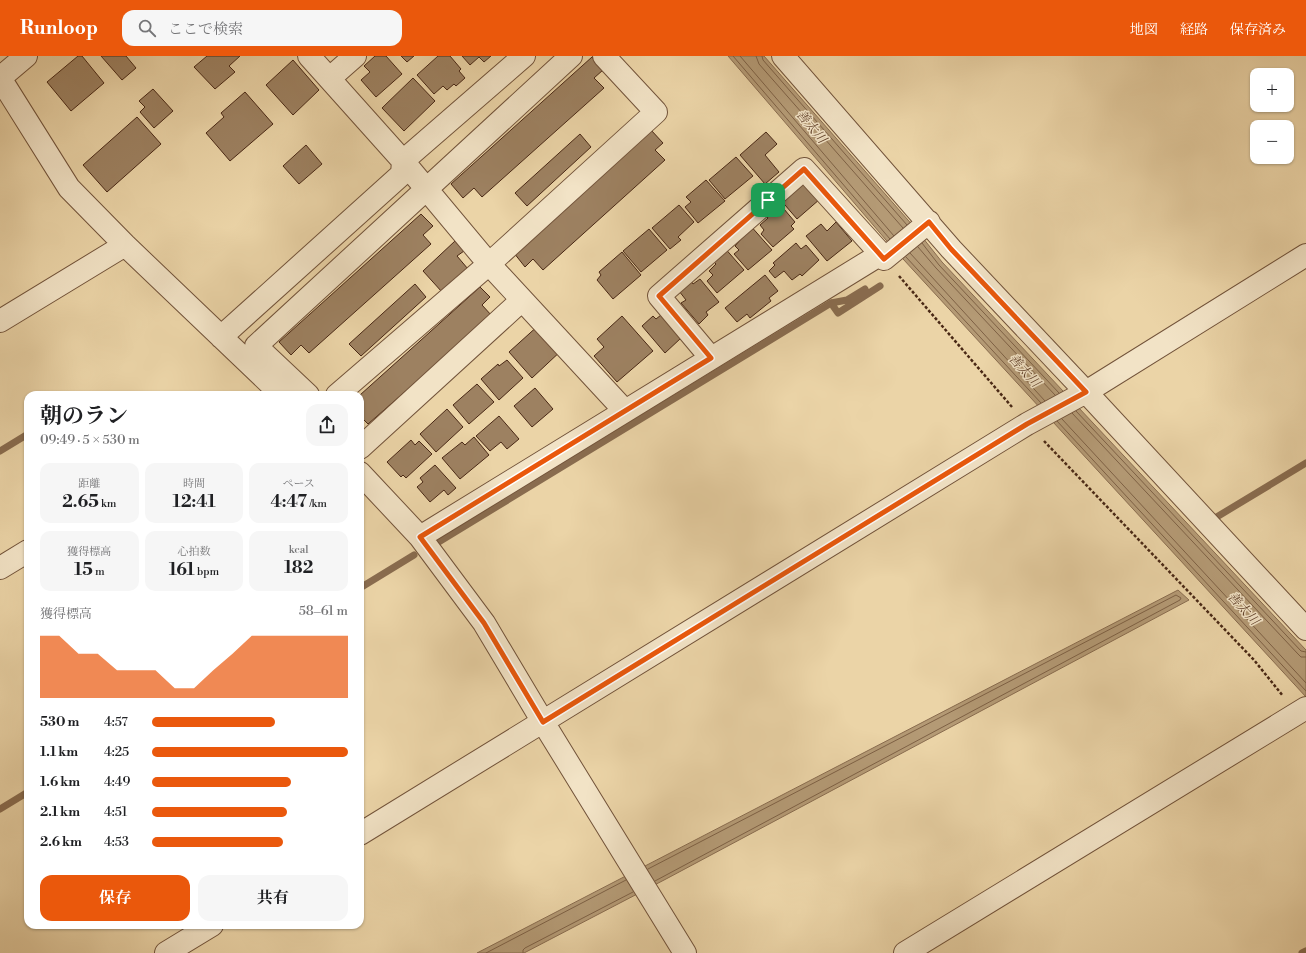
<!DOCTYPE html>
<html lang="ja">
<head>
<meta charset="utf-8">
<style>
  :root { --surface:#fff; --page:#f6f6f6; --text:#202124; --muted:#757577; --accent:#ea580c }
  body { margin:0; font-family:"Libre Bodoni","Noto Serif JP",serif; background:var(--page); color:var(--text); height:100vh; display:flex; flex-direction:column; font-size:15px; white-space:nowrap }
  * { box-sizing:border-box; margin:0 }
  p { font-size:13px; color:var(--muted) }
  .icon { flex:none; width:22px; height:22px; fill:none; stroke:currentColor; stroke-width:2; stroke-linecap:round; stroke-linejoin:round }
  .map { position:relative; flex:1; overflow:hidden }
  .details { position:absolute; left:24px; top:335px; width:340px; height:538px; display:flex; flex-direction:column; background:var(--surface); border-radius:12px; box-shadow:0 1px 3px #0004 }
  .details>* { flex:none }
  .buttons { position:absolute; left:1250px; top:12px; display:grid; gap:8px }
  .buttons a { display:grid; place-items:center; width:44px; height:44px; border-radius:8px; background:var(--surface); box-shadow:0 1px 3px #0004; font-size:20px }
  .pin { position:absolute; display:grid; place-items:center; width:34px; height:34px; color:#fff; margin:-17px; border-radius:8px; box-shadow:0 2px 6px #0006 }
  .round { display:grid; place-items:center; flex:none; width:42px; height:42px; border-radius:12px; background:var(--page) }
  .head { display:flex; align-items:center; justify-content:space-between; height:68px; padding:0 16px }
  h1 { font-size:22px; font-weight:700; line-height:30px }
  .metrics { display:grid; grid-template-columns:repeat(3,1fr); gap:6px; height:68px; padding:4px 16px }
  .metrics div { display:grid; align-content:center; border-radius:10px; background:var(--page); text-align:center }
  .metrics b { font-size:17px; font-weight:700 }
  .metrics small { font-size:11px; font-weight:400 }
  .metrics p { font-size:11px }
  .chart { height:112px; padding:8px 16px }
  .chart p { display:flex; justify-content:space-between }
  .chart svg { width:100%; height:72px; margin-top:4px; fill:var(--accent); opacity:.7 }
  .primary-button { display:flex; gap:8px; margin-top:auto; padding:8px 16px }
  .primary-button a { flex:1; height:46px; border-radius:12px; background:var(--accent); color:#fff; font-size:16px; font-weight:700; line-height:46px; text-align:center }
  .primary-button a+a { background:var(--page); color:var(--text) }
  ul { padding:0 16px; list-style:none; font-size:13px }
  li { display:grid; grid-template-columns:64px 48px 1fr; align-items:center; height:30px }
  li i { height:10px; border-radius:5px; background:var(--accent) }
  header { display:flex; align-items:center; gap:24px; box-sizing:border-box; height:56px; padding:0 20px; background:var(--accent); color:#fff }
  header strong { font-size:19px }
  nav { display:flex; gap:22px; margin-inline-start:auto; font-size:14px }
  .search { width:280px; height:36px; background:var(--page); display:flex; align-items:center; gap:10px; box-sizing:border-box; padding:0 14px; border-radius:12px; color:var(--muted); font-size:15px }
  .map>svg:first-child { display:block }
  .water { fill:#b49a75; stroke:#896c4f }
  .lines { fill:none; stroke-linecap:round; stroke-linejoin:round }
  .shore { stroke:#7e6145; stroke-width:1 }
  .stream { stroke:#896c4f; stroke-width:7 }
  .building { fill:#9d8161; stroke:#492815 }
  .minor-casing { stroke:#72533a; stroke-width:24 }
  .path { stroke:#492815; stroke-width:2.5; stroke-dasharray:3 2; stroke-linecap:butt }
  .minor { stroke:#f2e3c6; stroke-width:22 }
  .route-casing { stroke:#fff; stroke-width:8 }
  .route { stroke:#ea580c; stroke-width:5 }
  .labels { text-anchor:middle; stroke-width:3; stroke-linejoin:round; paint-order:stroke }
  .water-label { font-size:13px; font-style:italic; fill:#64442d; stroke:#f2e3c6 }
</style>
</head>
<body>
<header>
<strong>Runloop</strong>
<div class="search"><svg class="icon" aria-label="search" viewBox="0 0 24 24"><circle cx="10" cy="10" r="6"/><path d="M15 15l6 6"/></svg>ここで検索</div>
<nav><a>地図</a><a>経路</a><a>保存済み</a></nav>
</header>
<div class="map">
<svg width="1306" height="897" viewBox="0 0 1306 897">
  <rect width="100%" height="100%" fill="#ebd4a7"/>
  <filter id="stains"><feTurbulence type="fractalNoise" baseFrequency=".005" numOctaves="4"/><feColorMatrix values="0 0 0 0 .2 0 0 0 0 .09 0 0 0 0 .02 0 0 0 .5 -.17"/></filter>
  <radialGradient id="worn" r=".72"><stop offset=".6" stop-color="#630" stop-opacity="0"/><stop offset="1" stop-color="#630" stop-opacity=".3"/></radialGradient>
  <path class="water" d="M 728,0 L 764,0 L 915,172 L 942,206 L 1306,594 L 1306,641 L 892,191 Z
    M 1178,534 L 1189,544 L 666,823 L 524,897 L 477,897 Z"/>
  <g class="lines">
    <path class="shore" d="M 733,0 L 890,183
      M 740,0 L 894,180
      M 756,0 L 759,8 L 903,172
      M 762,0 L 763,4 L 907,169
      M 922,187 L 939,209 L 1059,337
      M 918,191 L 936,212 L 1055,339
      M 910,197 L 1045,345
      M 906,201 L 1041,347
      M 1076,355 L 1301,595 L 1306,596
      M 1072,357 L 1298,598 L 1301,601 L 1306,601
      M 1062,363 L 1306,627
      M 1057,365 L 1306,635
      M 648,813 L 1176,539 L 1181,542 L 1180,544 L 655,825
      M 486,897 L 626,824
      M 523,897 L 523,894 L 525,892 L 633,836"/>
    <path class="stream" d="M 831,247 L 847,244 L 865,233
      M 92,339 L 93,339
      M 0,395 L 28,378
      M 1215,462 L 1306,407
      M 437,487 L 831,247 L 838,257 L 880,230
      M 360,532 L 414,499
      M 0,753 L 28,736
      M 1302,897 L 1306,895"/>
  </g>
  <path class="building" d="M 78,0 L 82,0 L 104,27 L 71,55 L 47,26 Z
    M 101,0 L 126,0 L 136,12 L 122,24 Z
    M 207,0 L 240,0 L 229,10 L 235,16 L 215,33 L 194,11 Z
    M 375,0 L 386,0 L 402,18 L 376,41 L 361,24 L 370,16 L 364,10 Z
    M 401,0 L 414,0 L 407,6 Z
    M 438,0 L 450,0 L 461,13 L 459,15 L 465,22 L 456,30 L 454,28 L 447,34 L 443,30 L 434,38 L 417,19 Z
    M 462,0 L 491,0 L 484,6 L 479,1 L 470,9 Z
    M 592,1 L 603,14 L 594,22 L 604,32 L 482,141 L 474,132 L 463,142 L 451,128 Z
    M 293,4 L 319,34 L 293,59 L 266,29 Z
    M 413,22 L 435,45 L 404,75 L 382,52 Z
    M 153,33 L 173,55 L 154,72 L 140,56 L 145,51 L 139,45 Z
    M 245,36 L 273,68 L 230,105 L 206,77 L 224,61 L 221,57 Z
    M 137,61 L 161,88 L 107,136 L 83,109 Z
    M 651,74 L 663,87 L 655,94 L 665,104 L 543,214 L 533,203 L 525,211 L 514,197 Z
    M 766,76 L 777,88 L 765,99 L 779,116 L 765,128 L 740,99 Z
    M 580,78 L 591,91 L 527,150 L 515,137 Z
    M 306,89 L 322,108 L 299,128 L 283,110 Z
    M 736,101 L 753,120 L 725,143 L 709,124 Z
    M 706,124 L 725,145 L 698,167 L 685,151 L 691,146 L 686,141 Z
    M 805,126 L 820,143 L 797,163 L 779,142 Z
    M 778,146 L 795,166 L 791,170 L 794,173 L 773,191 L 761,178 L 764,174 L 760,169 L 768,162 L 765,158 Z
    M 679,149 L 694,166 L 678,181 L 681,184 L 670,193 L 652,172 Z
    M 421,158 L 433,170 L 423,179 L 431,188 L 309,297 L 301,289 L 291,299 L 279,286 Z
    M 836,166 L 852,185 L 827,205 L 806,180 L 821,168 L 827,175 Z
    M 749,168 L 772,194 L 748,214 L 734,198 L 739,194 L 735,190 L 741,183 L 737,178 Z
    M 649,173 L 667,194 L 641,216 L 623,195 Z
    M 455,185 L 464,195 L 457,200 L 468,213 L 442,236 L 423,215 Z
    M 796,187 L 801,193 L 806,189 L 819,204 L 802,220 L 800,218 L 792,224 L 784,215 L 775,222 L 769,215 L 775,209 L 773,207 Z
    M 723,190 L 744,214 L 717,237 L 707,225 L 713,219 L 709,215 L 716,208 L 710,202 Z
    M 622,196 L 641,219 L 613,243 L 597,224 L 601,219 L 599,216 Z
    M 765,219 L 778,235 L 769,242 L 771,245 L 750,262 L 747,258 L 737,266 L 725,252 Z
    M 700,223 L 719,246 L 706,256 L 708,259 L 699,268 L 681,247 L 686,244 L 679,235 L 691,225 L 693,228 Z
    M 415,228 L 426,241 L 361,300 L 349,288 Z
    M 480,231 L 490,241 L 482,249 L 492,260 L 368,368 L 360,360 L 360,339 Z
    M 661,259 L 681,282 L 665,297 L 642,270 L 653,260 L 656,263 Z
    M 622,260 L 653,295 L 617,326 L 594,300 L 604,291 L 597,283 Z
    M 540,268 L 563,293 L 532,322 L 509,296 Z
    M 507,304 L 523,322 L 499,344 L 481,323 L 498,308 L 499,310 Z
    M 477,328 L 494,346 L 469,368 L 453,349 Z
    M 535,332 L 553,353 L 532,371 L 514,350 Z
    M 447,353 L 463,371 L 436,396 L 420,378 Z
    M 499,360 L 519,383 L 507,393 L 501,386 L 490,395 L 476,380 Z
    M 474,381 L 489,399 L 460,423 L 442,402 L 462,386 L 465,389 Z
    M 411,384 L 415,389 L 419,385 L 432,398 L 406,422 L 403,419 L 401,421 L 387,406 Z
    M 435,409 L 456,432 L 448,439 L 444,434 L 430,446 L 417,431 L 423,426 L 420,422 Z"/>
  <g class="lines">
    <defs>
      <path id="minor" d="M 309,0 L 403,105 L 489,208 L 625,355
        M 783,0 L 951,193 L 1086,336 L 1306,573
        M 0,22 L 69,132 L 125,189 L 282,339
        M 0,22 L 26,0
        M 330,22 L 355,0
        M 884,203 L 929,166
        M 0,265 L 125,189
        M 221,281 L 402,118 L 403,105 L 524,0
        M 308,339 L 256,290 L 571,0
        M 337,339 L 489,208 L 656,56 L 604,0
        M 360,392 L 522,244
        M 360,417 L 420,481 L 484,567 L 543,666 L 685,897
        M 420,481 L 881,198 L 804,113 L 659,240 L 711,302
        M 0,512 L 28,495
        M 360,778 L 1027,368 L 1086,336 L 1306,199
        M 166,897 L 212,869
        M 905,897 L 1306,652"/>
    </defs>
    <use href="#minor" class="minor-casing"/>
    <path class="path" d="M 899,220 L 1012,351
      M 1044,385 L 1254,604 L 1283,640"/>
    <use href="#minor" class="minor"/>
  </g>
  <g class="lines">
    <defs>
      <path id="route" d="M 804,113 L 884,203 L 929,166 L 951,193 L 1086,336 L 1027,368 L 543,666 L 484,567 L 420,481 L 711,302 L 659,240 Z"/>
    </defs>
    <use href="#route" class="route-casing"/>
    <use href="#route" class="route"/>
  </g>
  <g class="labels">
    <g class="water-label">
      <text transform="translate(812 70) rotate(50)" y="5">善太川</text>
      <text transform="translate(1025 314) rotate(48)" y="5">善太川</text>
      <text transform="translate(1244 552) rotate(48)" y="5">善太川</text>
    </g>
  </g>
  <rect width="100%" height="100%" filter="url(#stains)"/>
  <rect width="100%" height="100%" fill="url(#worn)"/>
</svg>
<div class="buttons">
<a>+</a>
<a>−</a>
</div>
<div class="pin" style="left:768px;top:144px;background:#1e9e55"><svg class="icon" aria-label="arrive" viewBox="0 0 24 24"><path d="M6 21V4h12l-3 4 3 4H6"/></svg></div>
<section class="details">
<div class="head"><div><h1>朝のラン</h1><p>09:49 · 5 × 530 m</p></div><a class="round"><svg class="icon" aria-label="share" viewBox="0 0 24 24"><path d="M12 15V3M7 8l5-5 5 5M5 13v7h14v-7"/></svg></a></div>
<div class="metrics">
<div><p>距離</p><b>2.65<small> km</small></b></div>
<div><p>時間</p><b>12:41</b></div>
<div><p>ペース</p><b>4:47<small> /km</small></b></div>
</div>
<div class="metrics">
<div><p>獲得標高</p><b>15<small> m</small></b></div>
<div><p>心拍数</p><b>161<small> bpm</small></b></div>
<div><p>kcal</p><b>182</b></div>
</div>
<div class="chart"><p><span>獲得標高</span>58–61 m</p>
<svg viewBox="0 0 160 44" preserveAspectRatio="none"><path d="M0 44V6L10 6L20 17L30 17L40 27L50 27L60 27L70 38L80 38L90 27L100 17L110 6L120 6L130 6L140 6L150 6L160 6V44z"/></svg>
</div>
<ul>
<li><b>530 m</b>4:57<i style="width:63%"></i></li>
<li><b>1.1 km</b>4:25<i style="width:100%"></i></li>
<li><b>1.6 km</b>4:49<i style="width:71%"></i></li>
<li><b>2.1 km</b>4:51<i style="width:69%"></i></li>
<li><b>2.6 km</b>4:53<i style="width:67%"></i></li>
</ul>
<div class="primary-button"><a>保存</a><a>共有</a></div>
</section>
</div>
</body>
</html>
